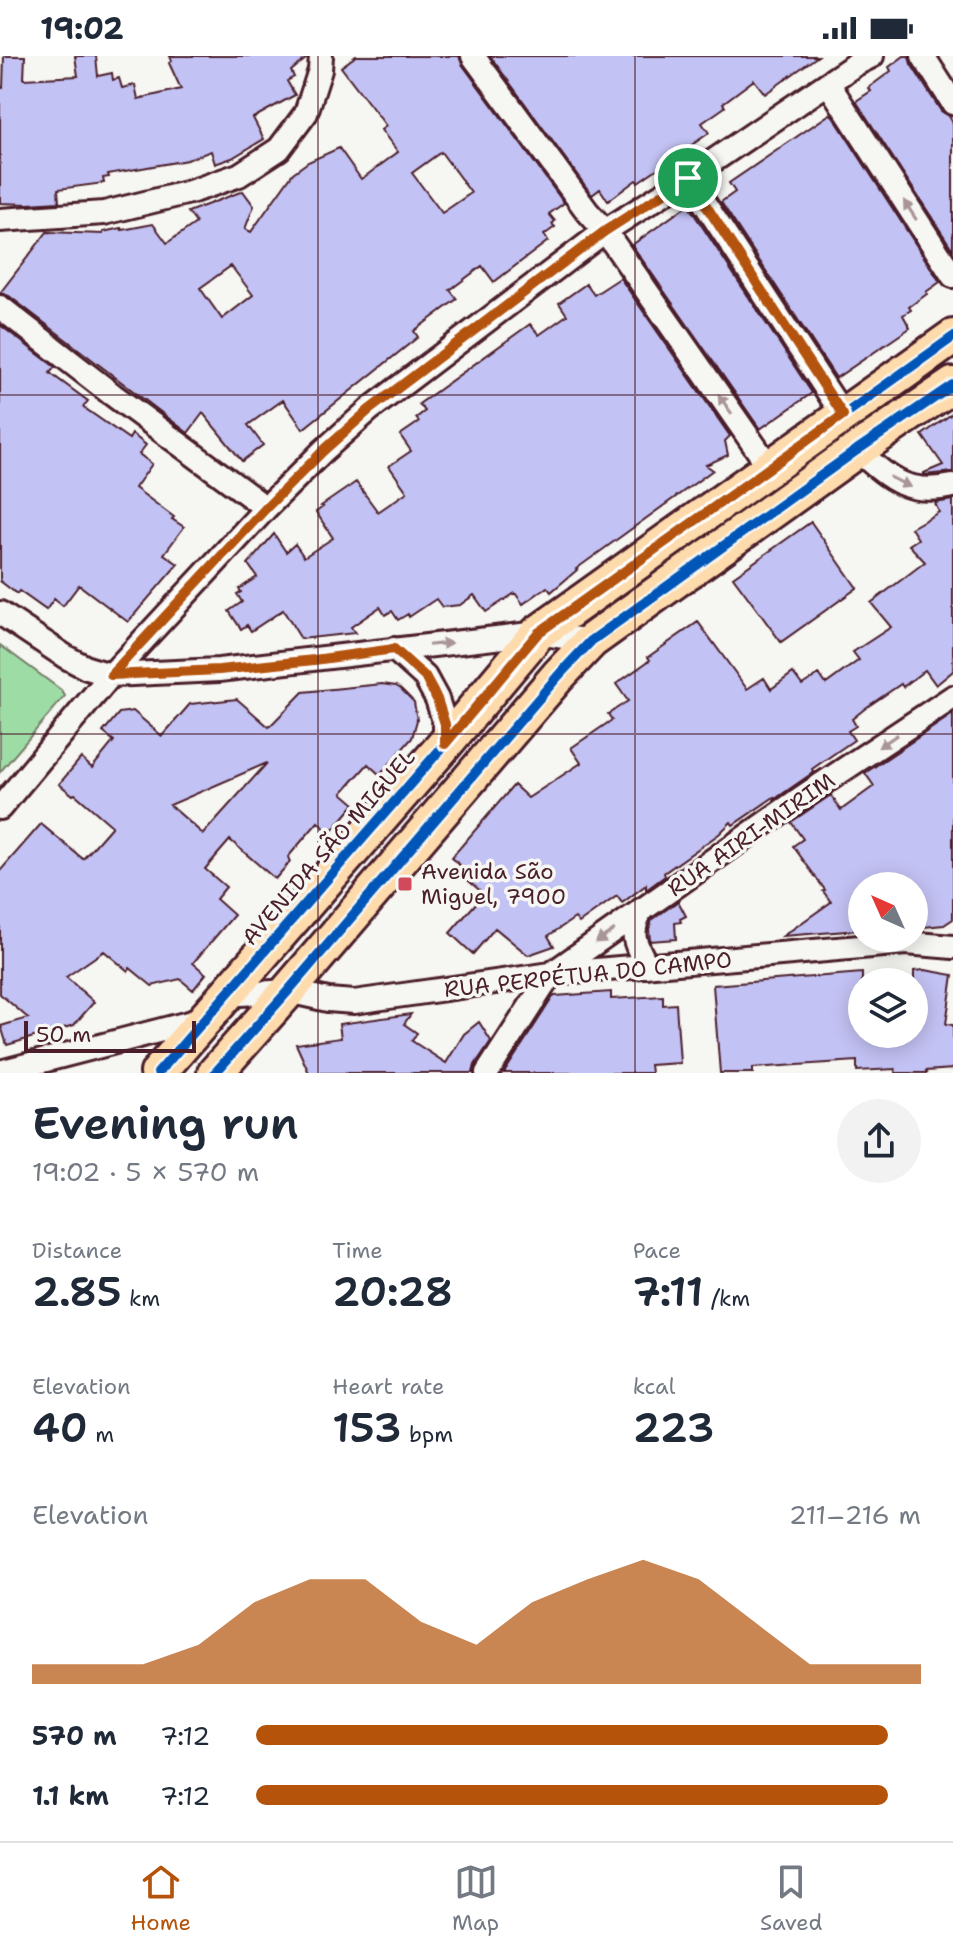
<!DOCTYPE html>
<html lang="en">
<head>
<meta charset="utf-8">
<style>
  :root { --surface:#fff; --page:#f2f2f3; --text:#1f2937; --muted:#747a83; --line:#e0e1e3; --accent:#b45309 }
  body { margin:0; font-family:"Shantell Sans",sans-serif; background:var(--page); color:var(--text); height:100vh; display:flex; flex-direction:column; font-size:30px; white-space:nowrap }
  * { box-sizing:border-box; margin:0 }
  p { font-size:26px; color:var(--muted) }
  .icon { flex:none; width:44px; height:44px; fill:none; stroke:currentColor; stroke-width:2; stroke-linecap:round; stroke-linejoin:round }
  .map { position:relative; height:1017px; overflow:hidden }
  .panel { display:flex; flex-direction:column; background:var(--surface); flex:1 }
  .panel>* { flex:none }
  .needle { width:52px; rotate:315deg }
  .tools { position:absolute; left:848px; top:816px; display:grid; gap:16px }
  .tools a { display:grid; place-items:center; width:80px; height:80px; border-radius:50%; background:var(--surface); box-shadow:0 4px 20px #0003; font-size:40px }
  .scale { position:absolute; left:24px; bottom:20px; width:172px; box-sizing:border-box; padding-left:8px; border:4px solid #4a1f2b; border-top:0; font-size:22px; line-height:28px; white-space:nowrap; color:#4a1f2b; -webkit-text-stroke:6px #f6f6f2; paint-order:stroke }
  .pin { position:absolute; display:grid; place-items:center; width:68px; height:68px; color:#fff; margin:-34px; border:4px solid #fff; border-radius:50%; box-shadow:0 2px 8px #0007 }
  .round { display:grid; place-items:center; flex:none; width:84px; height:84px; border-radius:42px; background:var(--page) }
  .headline { display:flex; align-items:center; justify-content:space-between; height:136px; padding:0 32px }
  h1 { font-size:44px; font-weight:600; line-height:60px }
  .figures { display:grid; grid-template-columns:repeat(3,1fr); gap:12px; height:136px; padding:8px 32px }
  .figures div { display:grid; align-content:center }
  .figures b { font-size:40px; font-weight:600 }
  .figures small { font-size:22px; font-weight:400 }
  .figures p { font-size:22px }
  .chart { height:224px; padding:16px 32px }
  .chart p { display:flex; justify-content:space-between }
  .chart svg { width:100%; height:144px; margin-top:8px; fill:var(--accent); opacity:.7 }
  ul { padding:0 32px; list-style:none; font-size:26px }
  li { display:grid; grid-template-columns:128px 96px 1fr; align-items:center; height:60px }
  li i { height:20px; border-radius:10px; background:var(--accent) }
  .status { display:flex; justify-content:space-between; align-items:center; height:56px; padding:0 40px; background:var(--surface); direction:ltr }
  .status svg { height:22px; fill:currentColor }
  .tabs { display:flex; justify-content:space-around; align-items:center; height:112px; border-top:2px solid var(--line); background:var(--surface); font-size:22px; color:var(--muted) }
  .tabs a { display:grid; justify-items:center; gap:4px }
  .tabs .active { color:var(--accent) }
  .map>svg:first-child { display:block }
  .green { fill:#9edca5; stroke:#747e68; stroke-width:2 }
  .building { fill:#c3c2f4; stroke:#4a1f2b; stroke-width:2; fill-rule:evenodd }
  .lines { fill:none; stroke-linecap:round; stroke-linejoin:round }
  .minor-casing { stroke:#4a1f2b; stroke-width:28 }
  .primary-casing { stroke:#4a1f2b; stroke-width:40 }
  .minor { stroke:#f6f6f2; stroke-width:22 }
  .primary { stroke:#fedbac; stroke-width:34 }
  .cycleway-casing { stroke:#f6f6f2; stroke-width:15 }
  .cycleway { stroke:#0057b8; stroke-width:10 }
  .oneway { fill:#a99598 }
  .route-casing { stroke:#fff; stroke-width:16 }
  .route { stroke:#b45309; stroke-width:10 }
  .grid { fill:none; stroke:#4a1f2b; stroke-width:2; stroke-opacity:0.55 }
  .poi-dot { fill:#d1495b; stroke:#f6f6f2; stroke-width:3 }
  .labels { text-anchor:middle; stroke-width:7; stroke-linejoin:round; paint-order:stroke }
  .street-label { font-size:22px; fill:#4a1f2b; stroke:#f6f6f2 }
  .poi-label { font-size:22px; fill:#4a1f2b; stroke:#f6f6f2; text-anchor:start }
</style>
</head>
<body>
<div class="status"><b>19:02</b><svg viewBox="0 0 49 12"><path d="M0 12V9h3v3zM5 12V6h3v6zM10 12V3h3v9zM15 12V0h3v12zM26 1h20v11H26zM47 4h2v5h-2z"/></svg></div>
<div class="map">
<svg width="953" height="1017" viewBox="0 0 953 1017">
  <rect width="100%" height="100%" fill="#f6f6f2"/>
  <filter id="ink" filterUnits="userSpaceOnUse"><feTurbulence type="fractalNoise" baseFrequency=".0125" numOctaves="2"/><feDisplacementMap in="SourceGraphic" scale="16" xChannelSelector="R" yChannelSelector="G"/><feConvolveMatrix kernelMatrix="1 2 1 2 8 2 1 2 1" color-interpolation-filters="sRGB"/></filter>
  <g filter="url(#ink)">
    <path class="green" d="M 0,589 L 61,634 L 65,640 L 0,716 Z"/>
    <path class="building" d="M 4,0 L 25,0 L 24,23 L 78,20 L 75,0 L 96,0 L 98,20 L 112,17 L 113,24 L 119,22 L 122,32 L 135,29 L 138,43 L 181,33 L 169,7 L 172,5 L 170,0 L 307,0 L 307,2 L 291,15 L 294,21 L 287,25 L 295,39 L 253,62 L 264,83 L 232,102 L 215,108 L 211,95 L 187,104 L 108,118 L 109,121 L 103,122 L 104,127 L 58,133 L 59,146 L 28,148 L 0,147 L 0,31 L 3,32 Z
      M 356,0 L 459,0 L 462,8 L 564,147 L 549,158 L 555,165 L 552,168 L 555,171 L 544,179 L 548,185 L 494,226 L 482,210 L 450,234 L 457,243 L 414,275 L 418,281 L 303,373 L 283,344 L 248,369 L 263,389 L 242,405 L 203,357 L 188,377 L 9,240 L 0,237 L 47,176 L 103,178 L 103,176 L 121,172 L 122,174 L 153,168 L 167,187 L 196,167 L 188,156 L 243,135 L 254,150 L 245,173 L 251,176 L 293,117 L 308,106 L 339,92 L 361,123 L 367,119 L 398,96 L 381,74 L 386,70 L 341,11 ZM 441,96 L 471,137 L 442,157 L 412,117 ZM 231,210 L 253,239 L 222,263 L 200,232 Z
      M 490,0 L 818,0 L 765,38 L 754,24 L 723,47 L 725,51 L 702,67 L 709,77 L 638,126 L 636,124 L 608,145 L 600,133 L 592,139 Z
      M 904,0 L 909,0 L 911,8 L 941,55 L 949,60 L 953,67 L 953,194 L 856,45 L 871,35 L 868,32 L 891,15 L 889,11 Z
      M 830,58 L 833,60 L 940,226 L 926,236 L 927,238 L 909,251 L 911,254 L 903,259 L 910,272 L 836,322 L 721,146 L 735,136 L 729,127 Z
      M 688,149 L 812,337 L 760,373 L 632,189 Z
      M 620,222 L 730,380 L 725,385 L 728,399 L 706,409 L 713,414 L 576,513 L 577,514 L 551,536 L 547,531 L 523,548 L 515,537 L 486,556 L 474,539 L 460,549 L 442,551 L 436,543 L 409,561 L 408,558 L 398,564 L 392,555 L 385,559 L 380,551 L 351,571 L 355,577 L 301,583 L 283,554 L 251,575 L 247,569 L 241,573 L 229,555 L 242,546 L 237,538 L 241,536 L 239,533 L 257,521 L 248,508 L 274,478 L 286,496 L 295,488 L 304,501 L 333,482 L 316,456 L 323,451 L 321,450 L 356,426 L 378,456 L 407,436 L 389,410 L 411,395 L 400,379 L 419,366 L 416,362 L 425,355 L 419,348 L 530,268 L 539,279 L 567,259 L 559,247 L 586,228 L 594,239 Z
      M 0,269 L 55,311 L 50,317 L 88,345 L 83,351 L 129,383 L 132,378 L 146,389 L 139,398 L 152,408 L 135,432 L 174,461 L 172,463 L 184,471 L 164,498 L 178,508 L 128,566 L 79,529 L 63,550 L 54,543 L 46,554 L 19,535 L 17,538 L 0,525 Z
      M 953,357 L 953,416 L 924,419 L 924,417 L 943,409 L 922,379 Z
      M 953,444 L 953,615 L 936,629 L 925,614 L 903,631 L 901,628 L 867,651 L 852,663 L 856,670 L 848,675 L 854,684 L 812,713 L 814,716 L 775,743 L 774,741 L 733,769 L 731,766 L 719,778 L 664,817 L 665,820 L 646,834 L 646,829 L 622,847 L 617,840 L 579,867 L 575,862 L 548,880 L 554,890 L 528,899 L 495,872 L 473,898 L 450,877 L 484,838 L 456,814 L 460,809 L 451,802 L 514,729 L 528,742 L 581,707 L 571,692 L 612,664 L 608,658 L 628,645 L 616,628 L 650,604 L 648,601 L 698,566 L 747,633 L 764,622 L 771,633 L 793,617 L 802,629 L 819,618 L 826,628 L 859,604 L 853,596 L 891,571 L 871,547 L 925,506 L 909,489 L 918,483 L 911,472 L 939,456 L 935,447 Z
      M 811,466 L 857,532 L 781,586 L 733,521 Z
      M 382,628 L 396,630 L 401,633 L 414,646 L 417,664 L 412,682 L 380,719 L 368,708 L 342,737 L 355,748 L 330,777 L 318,766 L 288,801 L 290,806 L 275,823 L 230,784 L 205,813 L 226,831 L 216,843 L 234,859 L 193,907 L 206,918 L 193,934 L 180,923 L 152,930 L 130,912 L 128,915 L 104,895 L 66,921 L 94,946 L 74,969 L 7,989 L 1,970 L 28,962 L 0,938 L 0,815 L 41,768 L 83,803 L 112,770 L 75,738 L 73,739 L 59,728 L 81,702 L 92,712 L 114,685 L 103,676 L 119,657 L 133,655 L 162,680 L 190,648 L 237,643 L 269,671 L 303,636 ZM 267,707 L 203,778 L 170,749 Z
      M 953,658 L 953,863 L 944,869 L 914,872 L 914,830 L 862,830 L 862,858 L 859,874 L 783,880 L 831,846 L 823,835 L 825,834 L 793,790 L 803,783 L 791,766 L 831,739 L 841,754 L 874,730 L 865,717 Z
      M 678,845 L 686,860 L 680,863 L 681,866 L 675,867 L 676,883 L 650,885 L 649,873 L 652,864 Z
      M 925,914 L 953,919 L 946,968 L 953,969 L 953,1013 L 926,1015 L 927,1017 L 895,1017 L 895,1013 L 857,1015 L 857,1005 L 753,1012 L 753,1017 L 720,1017 L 713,929 L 862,917 L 862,978 L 914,978 L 914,915 Z
      M 611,936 L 611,943 L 663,940 L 663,949 L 676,948 L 680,1007 L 650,1009 L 651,1017 L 504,1017 L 553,941 L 555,940 Z
      M 411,958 L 404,968 L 417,977 L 412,985 L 446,1007 L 464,978 L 479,966 L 491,985 L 475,1009 L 473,1017 L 309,1017 L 296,988 L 341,982 L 339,968 Z"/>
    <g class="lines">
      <defs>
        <path id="minor" d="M 473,0 L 587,155 L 605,175 L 770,412
          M 923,0 L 953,47
          M 828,27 L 953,220
          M 688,122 L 843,359
          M 0,164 L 104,157 L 190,136 L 239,119 L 279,93 L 306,57 L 320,14 L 321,0
          M 0,251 L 113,339 L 266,452
          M 857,394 C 890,423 907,440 953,430
          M 0,557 L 66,601 L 87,612 L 111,619 L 219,614 L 538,577 L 591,585
          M 394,593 L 425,621 L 437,643 L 445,668 L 445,688
          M 0,752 L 111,619 L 266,452 L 323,395 L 369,354 L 605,175 L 688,122 L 856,8 L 872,0
          M 641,854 C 629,879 635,887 647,910
          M 225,939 L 288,935 L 328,944 L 354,946 L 551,918 L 906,887 L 953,891
          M 0,1016 L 204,963
          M 487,1017 L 551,918 L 801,742 L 953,641"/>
        <path id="primary" d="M 158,1017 L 445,688 L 538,577 L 953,281
          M 215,1017 L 288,935 L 558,620 L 591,585 L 857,394 L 953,329"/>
      </defs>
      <use href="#minor" class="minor-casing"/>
      <use href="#primary" class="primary-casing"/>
      <use href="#minor" class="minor"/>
      <use href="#primary" class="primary"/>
      <defs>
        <path id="cycleway" d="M 158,1017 L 445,688 L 538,577 L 953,281
          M 215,1017 L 288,935 L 558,620 L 591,585 L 857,394 L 953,329"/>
      </defs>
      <use href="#cycleway" class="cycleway-casing"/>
      <use href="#cycleway" class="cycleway"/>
    </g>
    <defs><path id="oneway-solid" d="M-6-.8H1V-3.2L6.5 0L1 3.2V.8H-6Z" transform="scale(2)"/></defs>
    <g class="oneway">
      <use href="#oneway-solid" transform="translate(910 154) rotate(-123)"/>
      <use href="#oneway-solid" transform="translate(725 348) rotate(-125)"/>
      <use href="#oneway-solid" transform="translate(900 426) rotate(26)"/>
      <use href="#oneway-solid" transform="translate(440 588) rotate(-6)"/>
      <use href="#oneway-solid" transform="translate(888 685) rotate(146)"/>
      <use href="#oneway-solid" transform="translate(605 880) rotate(145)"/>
    </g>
  </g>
  <g class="lines" filter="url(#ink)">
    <defs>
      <path id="route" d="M 688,122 L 843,359 L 538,577 L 445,688 L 445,668 L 437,643 L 425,621 L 394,593 L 314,604 L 219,614 L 111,619 L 266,452 L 323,395 L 369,354 L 605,175 Z"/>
    </defs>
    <use href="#route" class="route-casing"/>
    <use href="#route" class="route"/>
  </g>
  <path class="grid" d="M 318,0 L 318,1017M 635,0 L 635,1017M 0,339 L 953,339M 0,678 L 953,678"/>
  <rect class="poi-dot" x="397" y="820" width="16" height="16" rx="4"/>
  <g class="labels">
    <g class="street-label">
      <text transform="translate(751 778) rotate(-35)" y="8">RUA AIRI-MIRIM</text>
      <text transform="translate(328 791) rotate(-49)" y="8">AVENIDA SÃO MIGUEL</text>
      <text transform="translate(588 918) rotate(-6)" y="8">RUA PERPÉTUA DO CAMPO</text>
    </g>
    <g class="poi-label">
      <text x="421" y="823">Avenida São<tspan x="421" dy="25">Miguel, 7900</tspan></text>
    </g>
  </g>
</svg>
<div class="tools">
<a><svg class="needle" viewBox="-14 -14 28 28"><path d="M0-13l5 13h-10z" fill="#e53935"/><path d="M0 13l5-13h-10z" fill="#747a83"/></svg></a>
<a><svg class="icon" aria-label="layers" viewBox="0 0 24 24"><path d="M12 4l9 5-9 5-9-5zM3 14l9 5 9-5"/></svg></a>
</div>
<div class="scale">50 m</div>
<div class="pin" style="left:688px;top:122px;background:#1e9e55"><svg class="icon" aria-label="arrive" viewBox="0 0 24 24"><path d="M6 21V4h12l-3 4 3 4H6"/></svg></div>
</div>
<section class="panel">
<div class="headline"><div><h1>Evening run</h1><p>19:02 · 5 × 570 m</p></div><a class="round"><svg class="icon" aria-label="share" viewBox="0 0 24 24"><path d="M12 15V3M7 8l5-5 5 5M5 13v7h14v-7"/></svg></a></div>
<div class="figures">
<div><p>Distance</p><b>2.85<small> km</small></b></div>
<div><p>Time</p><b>20:28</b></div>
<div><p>Pace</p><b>7:11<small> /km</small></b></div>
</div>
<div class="figures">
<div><p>Elevation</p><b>40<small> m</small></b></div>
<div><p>Heart rate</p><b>153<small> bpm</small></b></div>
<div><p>kcal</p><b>223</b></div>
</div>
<div class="chart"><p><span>Elevation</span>211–216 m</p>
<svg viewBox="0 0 160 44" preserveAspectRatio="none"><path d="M0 44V38L10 38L20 38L30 32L40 19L50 12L60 12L70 25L80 32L90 19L100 12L110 6L120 12L130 25L140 38L150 38L160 38V44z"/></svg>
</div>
<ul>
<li><b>570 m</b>7:12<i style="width:95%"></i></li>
<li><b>1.1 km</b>7:12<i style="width:95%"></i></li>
</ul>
</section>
<nav class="tabs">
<a class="active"><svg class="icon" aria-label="home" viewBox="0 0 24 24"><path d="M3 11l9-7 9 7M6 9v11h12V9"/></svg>Home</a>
<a><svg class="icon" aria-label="map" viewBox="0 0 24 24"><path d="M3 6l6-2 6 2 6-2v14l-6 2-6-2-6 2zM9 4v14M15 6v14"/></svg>Map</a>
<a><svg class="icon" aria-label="saved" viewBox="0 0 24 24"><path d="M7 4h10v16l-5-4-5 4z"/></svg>Saved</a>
</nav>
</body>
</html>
